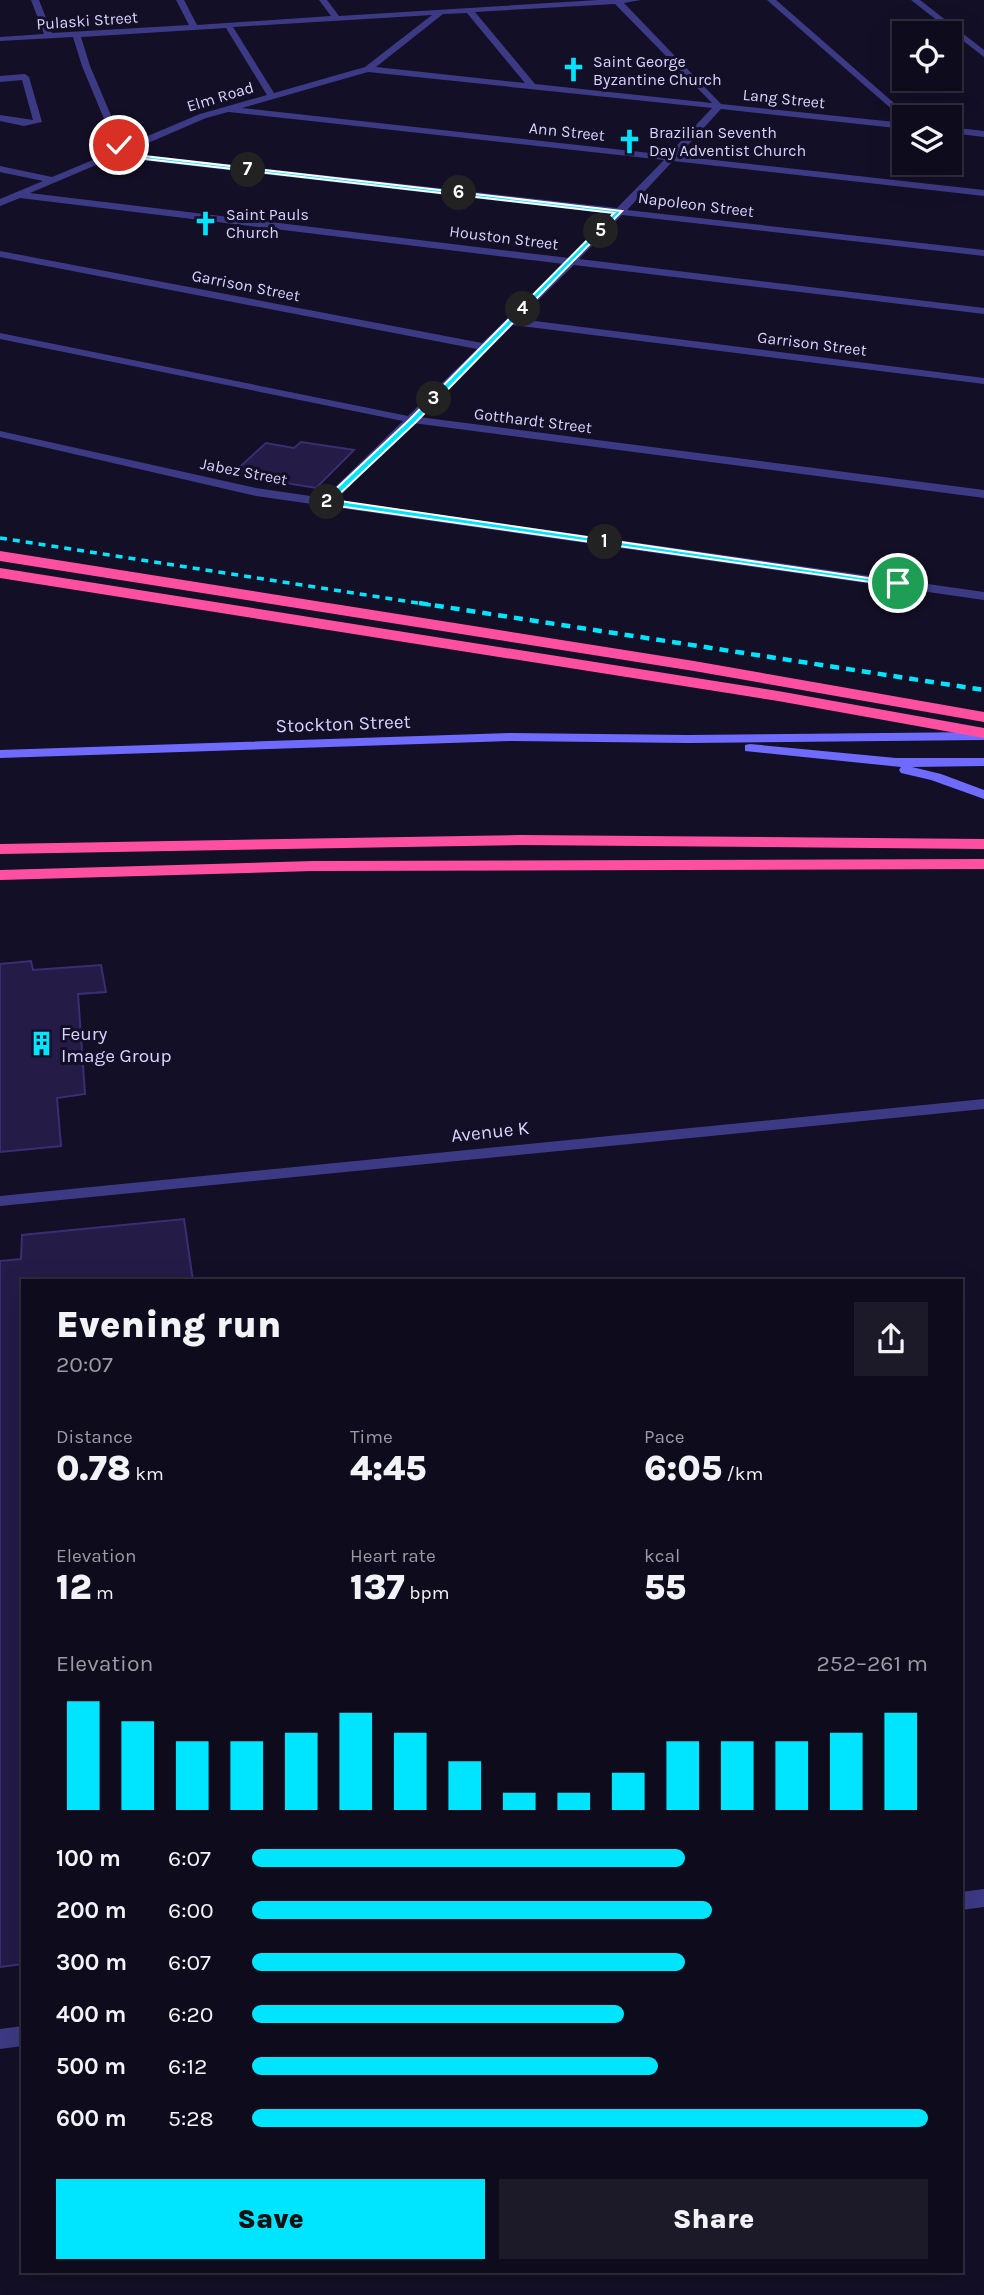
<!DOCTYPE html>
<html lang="en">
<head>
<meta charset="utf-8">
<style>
  :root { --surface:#0e0b1c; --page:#1c1929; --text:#f1f3f6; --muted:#9b9ba3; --line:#2e2b3b; --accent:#00e5ff }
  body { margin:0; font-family:Karla,sans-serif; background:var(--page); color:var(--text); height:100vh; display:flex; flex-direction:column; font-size:26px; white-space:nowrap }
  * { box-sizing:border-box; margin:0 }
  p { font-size:23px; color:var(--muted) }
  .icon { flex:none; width:38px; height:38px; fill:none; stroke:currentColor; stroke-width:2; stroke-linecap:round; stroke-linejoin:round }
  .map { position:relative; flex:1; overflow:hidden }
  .sheet { position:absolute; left:21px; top:1279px; width:942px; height:994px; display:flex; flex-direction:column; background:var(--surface); border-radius:0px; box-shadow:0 7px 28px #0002,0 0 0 2px var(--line) }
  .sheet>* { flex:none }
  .tools { position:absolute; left:892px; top:21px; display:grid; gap:14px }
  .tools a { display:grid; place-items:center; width:70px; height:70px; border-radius:0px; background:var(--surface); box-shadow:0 7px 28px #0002,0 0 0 2px var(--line); font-size:35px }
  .pin { position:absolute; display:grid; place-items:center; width:60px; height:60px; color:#fff; margin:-30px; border:4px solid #fff; border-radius:50%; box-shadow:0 2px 7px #0007 }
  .km { position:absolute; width:35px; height:35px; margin:-18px; border-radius:50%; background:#222; color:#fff; font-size:19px; line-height:35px; text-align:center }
  .round { display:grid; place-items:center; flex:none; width:74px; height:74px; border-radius:0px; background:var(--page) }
  .overview { display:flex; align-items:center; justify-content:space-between; height:119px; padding:0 35px }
  h1 { font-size:38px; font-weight:800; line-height:52px }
  .metrics { display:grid; grid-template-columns:repeat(3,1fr); gap:10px; height:119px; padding:7px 35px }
  .metrics div { display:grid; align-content:center }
  .metrics b { font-size:35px; font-weight:800 }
  .metrics small { font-size:19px; font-weight:400 }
  .metrics p { font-size:19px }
  .chart { height:196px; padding:14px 35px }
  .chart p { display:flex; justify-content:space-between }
  .chart svg { width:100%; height:126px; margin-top:7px; stroke:var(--accent); stroke-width:6 }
  .button { display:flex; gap:14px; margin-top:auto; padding:14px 35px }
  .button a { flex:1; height:80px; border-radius:0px; background:var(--accent); color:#111; font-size:28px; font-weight:800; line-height:80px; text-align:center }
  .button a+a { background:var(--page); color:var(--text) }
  ul { padding:0 35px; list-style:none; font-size:23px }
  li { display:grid; grid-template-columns:112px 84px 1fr; align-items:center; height:52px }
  li i { height:18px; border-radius:9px; background:var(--accent) }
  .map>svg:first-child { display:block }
  .building { fill:#241b47; stroke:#3b2d73; stroke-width:2 }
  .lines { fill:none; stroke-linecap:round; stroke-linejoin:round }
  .minor { fill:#3d3a85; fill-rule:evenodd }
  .tertiary { fill:#3d3a85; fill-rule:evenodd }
  .secondary { fill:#6f6bff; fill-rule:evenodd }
  .motorway { fill:#ff4fa3; fill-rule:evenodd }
  .rail-far1 { stroke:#00e5ff; stroke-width:3.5; stroke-dasharray:7 6; stroke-linecap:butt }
  .rail { stroke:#00e5ff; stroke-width:4.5; stroke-dasharray:9 7; stroke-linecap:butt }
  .route { fill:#00e5ff; stroke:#fff; stroke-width:2 }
  .labels { text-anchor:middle; stroke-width:6; stroke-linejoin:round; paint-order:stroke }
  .far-street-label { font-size:16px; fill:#d9d4ff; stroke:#130f26 }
  .far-poi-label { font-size:16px; fill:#d9d4ff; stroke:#130f26; text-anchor:start }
  .street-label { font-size:19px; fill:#d9d4ff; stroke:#130f26 }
  .poi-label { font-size:19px; fill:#d9d4ff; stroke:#130f26; text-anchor:start }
</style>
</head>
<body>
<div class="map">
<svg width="984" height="2295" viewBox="0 0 984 2295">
  <rect width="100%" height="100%" fill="#130f26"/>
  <path class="building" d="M 301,442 L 354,450 L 316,488 L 232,474 L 266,443 L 294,448 Z
    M 31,961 L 33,970 L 101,965 L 106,992 L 78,994 L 85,1094 L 57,1098 L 61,1146 L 0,1152 L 0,964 Z
    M 184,1219 L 193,1281 L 23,1281 L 23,1964 L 0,1967 L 0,1261 L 21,1259 L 22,1235 Z"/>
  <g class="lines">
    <path class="minor" d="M 31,0 L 39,0 L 52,33 L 189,25 L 176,0 L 184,0 L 197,25 L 331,16 L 319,0 L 327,0 L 339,16 L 598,0 L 641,0 L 624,3 L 721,104 L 905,123 L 905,129 L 721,109 L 678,156 L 984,190 L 984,196 L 673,161 L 627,210 L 984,250 L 984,256 L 622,215 L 579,259 L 984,308 L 984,314 L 574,265 L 519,319 L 984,378 L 984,384 L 513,325 L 419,417 L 984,490 L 984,498 L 413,423 L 336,500 L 984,592 L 984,600 L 256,496 L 0,437 L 0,431 L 256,488 L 324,498 L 403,421 L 0,339 L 0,333 L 408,416 L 477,349 L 0,257 L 0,251 L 482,343 L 564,264 L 20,198 L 0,206 L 0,199 L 43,181 L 0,172 L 0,166 L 52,177 L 117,150 L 82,66 L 73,37 L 0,41 L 0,37 L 44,34 ZM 615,4 L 712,103 L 535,84 L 475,12 ZM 467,13 L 525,83 L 376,67 L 443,14 ZM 432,15 L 365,67 L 274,93 L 233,27 ZM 226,28 L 267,95 L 200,114 L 124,146 L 90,66 L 81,37 ZM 368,72 L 712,108 L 668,155 L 242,108 ZM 228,112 L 229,112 L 664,160 L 617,208 L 125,153 L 206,118 ZM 115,157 L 612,214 L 569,258 L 30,193 Z
      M 911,0 L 920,0 L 984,50 L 984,57 Z
      M 25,74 L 29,77 L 42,122 L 24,126 L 0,121 L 0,115 L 33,120 L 22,80 L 0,82 L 0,76 Z
      M 984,1099 L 984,1109 L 0,1206 L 0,1196 Z
      M 984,1889 L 984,1907 L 961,1910 L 961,1892 Z
      M 23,2026 L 23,2046 L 0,2049 L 0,2029 Z"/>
    <path class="tertiary" d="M 767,0 L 776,0 L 910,117 L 903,119 Z
      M 950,127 L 984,131 L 984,137 L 950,133 Z"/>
    <path class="secondary" d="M 984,732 L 984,740 L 688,743 L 510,741 L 0,758 L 0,750 L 510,733 L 688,735 Z
      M 750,744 L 896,758 L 984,758 L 984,766 L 912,767 L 941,774 L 984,790 L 984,799 L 931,780 L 901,773 L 899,770 L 901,767 L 745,751 L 745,745 Z"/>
    <path class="motorway" d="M 0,551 L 694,661 L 984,712 L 984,722 L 694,671 L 0,561 Z
      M 0,568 L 778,691 L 984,728 L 984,738 L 778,701 L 0,578 Z
      M 521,835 L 984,839 L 984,849 L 521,845 L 0,854 L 0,844 Z
      M 984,859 L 984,869 L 313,871 L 0,880 L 0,870 L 313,861 Z"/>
    <path class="rail-far1" d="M 0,538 L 431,605"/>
    <path class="rail" d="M 419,603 L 984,690"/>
  </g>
  <path class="route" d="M 121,143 L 124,149 L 118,153 L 622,211 L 416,422 L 333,500 L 902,583 L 898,586 L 324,504 L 324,500 L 410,419 L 614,213 L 110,155 L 118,148 L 117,143 Z"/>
  <defs>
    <symbol id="church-bare" viewBox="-9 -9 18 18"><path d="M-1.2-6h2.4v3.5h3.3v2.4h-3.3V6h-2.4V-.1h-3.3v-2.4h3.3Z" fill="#00e5ff" stroke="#130f26" stroke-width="2.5" paint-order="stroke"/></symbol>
    <symbol id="building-bare" viewBox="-9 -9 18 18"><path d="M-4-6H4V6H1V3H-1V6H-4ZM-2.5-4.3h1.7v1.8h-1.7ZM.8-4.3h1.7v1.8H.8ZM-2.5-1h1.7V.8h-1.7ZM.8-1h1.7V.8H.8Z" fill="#00e5ff" stroke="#130f26" stroke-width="2.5" paint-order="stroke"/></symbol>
  </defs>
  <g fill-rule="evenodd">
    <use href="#church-bare" x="556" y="52" width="35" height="35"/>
    <use href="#church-bare" x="612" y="124" width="35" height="35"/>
    <use href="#church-bare" x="188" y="206" width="35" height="35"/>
    <use href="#building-bare" x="24" y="1026" width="35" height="35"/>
  </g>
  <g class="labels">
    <g class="far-street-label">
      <text transform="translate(87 20) rotate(-4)" y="6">Pulaski Street</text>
      <text transform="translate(220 96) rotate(-17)" y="6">Elm Road</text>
      <text transform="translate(784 98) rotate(6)" y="6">Lang Street</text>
      <text transform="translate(567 131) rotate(6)" y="6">Ann Street</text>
      <text transform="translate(696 204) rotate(7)" y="6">Napoleon Street</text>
      <text transform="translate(504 237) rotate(7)" y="6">Houston Street</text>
      <text transform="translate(246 285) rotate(11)" y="6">Garrison Street</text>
      <text transform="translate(812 343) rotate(7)" y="6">Garrison Street</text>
      <text transform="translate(533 420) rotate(7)" y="6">Gotthardt Street</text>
      <text transform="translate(244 471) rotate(11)" y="6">Jabez Street</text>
    </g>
    <g class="far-poi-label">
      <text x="593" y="67">Saint George<tspan x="593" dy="18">Byzantine Church</tspan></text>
      <text x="649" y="138">Brazilian Seventh<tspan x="649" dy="18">Day Adventist Church</tspan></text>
      <text x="226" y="220">Saint Pauls<tspan x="226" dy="18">Church</tspan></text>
    </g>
    <g class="street-label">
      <text transform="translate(343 723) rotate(-2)" y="7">Stockton Street</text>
      <text transform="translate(490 1131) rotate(-6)" y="7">Avenue K</text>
    </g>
    <g class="poi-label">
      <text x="61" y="1040">Feury<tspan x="61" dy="22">Image Group</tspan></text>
    </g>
  </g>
</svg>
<div class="tools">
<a><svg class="icon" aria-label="locate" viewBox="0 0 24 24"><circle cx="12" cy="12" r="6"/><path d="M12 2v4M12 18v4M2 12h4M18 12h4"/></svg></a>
<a><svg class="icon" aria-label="layers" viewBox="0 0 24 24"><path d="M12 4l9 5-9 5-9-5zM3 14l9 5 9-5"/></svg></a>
</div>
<div class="pin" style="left:898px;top:583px;background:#1e9e55"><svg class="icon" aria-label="arrive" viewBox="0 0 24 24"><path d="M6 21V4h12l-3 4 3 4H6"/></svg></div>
<div class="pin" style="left:119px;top:145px;background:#d93025"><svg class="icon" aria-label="check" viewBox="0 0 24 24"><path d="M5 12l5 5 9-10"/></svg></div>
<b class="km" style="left:605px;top:542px">1</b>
<b class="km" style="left:327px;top:502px">2</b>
<b class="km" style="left:434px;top:399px">3</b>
<b class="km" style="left:523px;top:309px">4</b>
<b class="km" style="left:601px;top:231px">5</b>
<b class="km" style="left:459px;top:193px">6</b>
<b class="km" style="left:248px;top:170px">7</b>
<section class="sheet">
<div class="overview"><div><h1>Evening run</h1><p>20:07</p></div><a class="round"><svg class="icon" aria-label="share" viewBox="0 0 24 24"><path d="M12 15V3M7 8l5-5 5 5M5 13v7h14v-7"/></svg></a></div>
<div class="metrics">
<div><p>Distance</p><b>0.78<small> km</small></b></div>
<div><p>Time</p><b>4:45</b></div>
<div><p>Pace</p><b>6:05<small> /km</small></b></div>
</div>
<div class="metrics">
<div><p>Elevation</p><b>12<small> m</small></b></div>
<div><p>Heart rate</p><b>137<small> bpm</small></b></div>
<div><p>kcal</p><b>55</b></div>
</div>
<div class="chart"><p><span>Elevation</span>252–261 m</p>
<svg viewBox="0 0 160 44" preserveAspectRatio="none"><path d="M5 44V6M15 44V13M25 44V20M35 44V20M45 44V17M55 44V10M65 44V17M75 44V27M85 44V38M95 44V38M105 44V31M115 44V20M125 44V20M135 44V20M145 44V17M155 44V10"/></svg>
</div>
<ul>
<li><b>100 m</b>6:07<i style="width:64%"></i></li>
<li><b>200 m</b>6:00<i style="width:68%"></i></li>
<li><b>300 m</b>6:07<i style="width:64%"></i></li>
<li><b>400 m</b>6:20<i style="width:55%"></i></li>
<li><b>500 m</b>6:12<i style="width:60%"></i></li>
<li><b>600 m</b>5:28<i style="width:100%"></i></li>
</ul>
<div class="button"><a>Save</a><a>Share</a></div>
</section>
</div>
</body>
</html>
